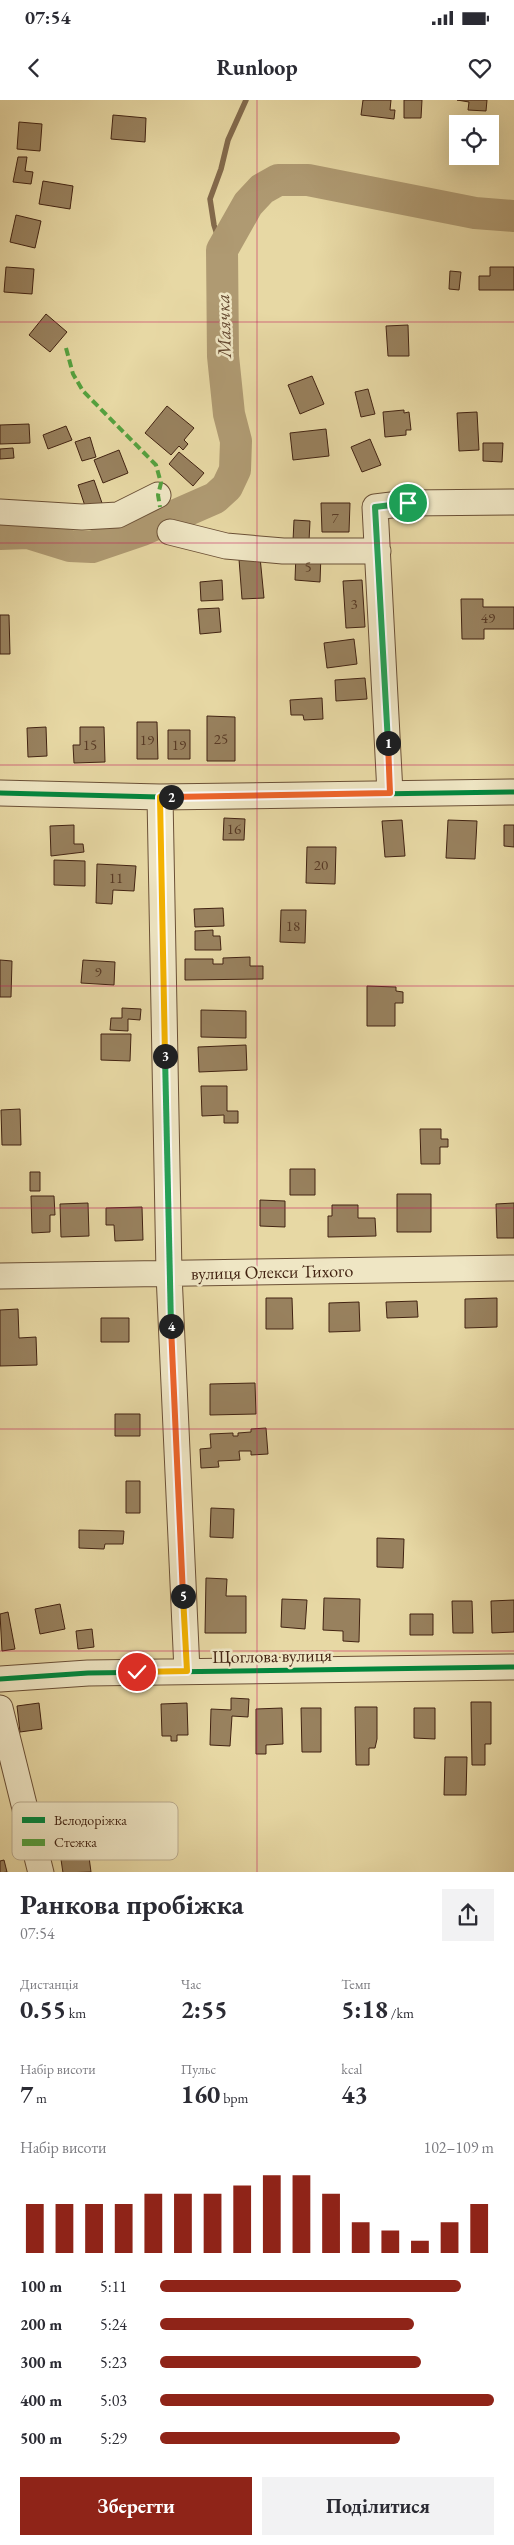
<!DOCTYPE html>
<html lang="uk">
<head>
<meta charset="utf-8">
<style>
  :root { --surface:#fff; --page:#f2f2f3; --text:#2b2b33; --muted:#7c7c81; --accent:#8f2418 }
  body { margin:0; font-family:"EB Garamond",serif; background:var(--page); color:var(--text); height:100vh; display:flex; flex-direction:column; font-size:19px; white-space:nowrap }
  * { box-sizing:border-box; margin:0 }
  p { font-size:16px; color:var(--muted) }
  .icon { flex:none; width:28px; height:28px; fill:none; stroke:currentColor; stroke-width:2; stroke-linecap:round; stroke-linejoin:round }
  .map { position:relative; height:1772px; overflow:hidden }
  .drawer { display:flex; flex-direction:column; background:var(--surface); flex:1 }
  .drawer>* { flex:none }
  .tools { position:absolute; left:449px; top:15px; display:grid; gap:10px }
  .tools a { display:grid; place-items:center; width:50px; height:50px; border-radius:0px; background:var(--surface); box-shadow:0 5px 20px #0002; font-size:25px }
  .pin { position:absolute; display:grid; place-items:center; width:42px; height:42px; color:#fff; margin:-21px; border:2px solid #fff; border-radius:50%; box-shadow:0 1px 5px #0007 }
  .km { position:absolute; width:25px; height:25px; margin:-12px; border-radius:50%; background:#222; color:#fff; font-size:14px; line-height:25px; text-align:center }
  .round { display:grid; place-items:center; flex:none; width:52px; height:52px; border-radius:0px; background:var(--page) }
  .summary { display:flex; align-items:center; justify-content:space-between; height:85px; padding:0 20px }
  h1 { font-size:28px; font-weight:700; line-height:38px }
  .figures { display:grid; grid-template-columns:repeat(3,1fr); gap:8px; height:85px; padding:5px 20px }
  .figures div { display:grid; align-content:center }
  .figures b { font-size:25px; font-weight:700 }
  .figures small { font-size:14px; font-weight:400 }
  .figures p { font-size:14px }
  .chart { height:140px; padding:10px 20px }
  .chart p { display:flex; justify-content:space-between }
  .chart svg { width:100%; height:90px; margin-top:5px; stroke:var(--accent); stroke-width:6 }
  .button { display:flex; gap:10px; margin-top:auto; padding:10px 20px }
  .button a { flex:1; height:58px; border-radius:0px; background:var(--accent); color:#fff; font-size:20px; font-weight:700; line-height:58px; text-align:center }
  .button a+a { background:var(--page); color:var(--text) }
  ul { padding:0 20px; list-style:none; font-size:16px }
  li { display:grid; grid-template-columns:80px 60px 1fr; align-items:center; height:38px }
  li i { height:12px; border-radius:6px; background:var(--accent) }
  .status { display:flex; justify-content:space-between; align-items:center; height:35px; padding:0 25px; background:var(--surface); direction:ltr }
  .status svg { height:14px; fill:currentColor }
  header { display:flex; justify-content:space-between; align-items:center; height:65px; padding:0 20px; background:var(--surface); font-size:22px; font-weight:700 }
  .map>svg:first-child { display:block }
  .lines { fill:none; stroke-linecap:round; stroke-linejoin:round }
  .stream { stroke:#836a4c; stroke-width:5.5 }
  .river { stroke:#af9a72; stroke-width:32 }
  .building { fill:#98815e; stroke:#422312 }
  .minor-casing { stroke:#6b5036; stroke-width:27 }
  .minor { stroke:#efe6c4; stroke-width:25 }
  .quiet { stroke:#55a23f; stroke-width:4; stroke-dasharray:8 4; stroke-linecap:butt }
  .cycleway-casing { stroke:#efe6c4; stroke-width:8 }
  .cycleway { stroke:#00873e; stroke-width:5 }
  .split-1-casing { stroke:#fff; stroke-width:10 }
  .split-2-casing { stroke:#fff; stroke-width:10 }
  .split-3-casing { stroke:#fff; stroke-width:10 }
  .split-4-casing { stroke:#fff; stroke-width:10 }
  .split-5-casing { stroke:#fff; stroke-width:10 }
  .split-6-casing { stroke:#fff; stroke-width:10 }
  .split-1 { stroke:#22a559; stroke-width:6 }
  .split-2 { stroke:#f0652b; stroke-width:6 }
  .split-3 { stroke:#f5b400; stroke-width:6 }
  .split-4 { stroke:#22a559; stroke-width:6 }
  .split-5 { stroke:#f0652b; stroke-width:6 }
  .split-6 { stroke:#f5b400; stroke-width:6 }
  .grid { fill:none; stroke:#c2185b; stroke-width:1; stroke-opacity:0.55 }
  .labels { text-anchor:middle; stroke-width:5; stroke-linejoin:round; paint-order:stroke }
  .number-label { font-size:15px; fill:#583a25 }
  .street-label { font-size:18px; fill:#422312; stroke:#efe6c4 }
  .water-label { font-size:19px; font-style:italic; fill:#63472f; stroke:#efe6c4 }
  .key { fill:#efe6c4; stroke:#bbac8f; stroke-width:1 }
  .key-label { font-size:14px; fill:#422312 }
</style>
</head>
<body>
<div class="status"><b>07:54</b><svg viewBox="0 0 49 12"><path d="M0 12V9h3v3zM5 12V6h3v6zM10 12V3h3v9zM15 12V0h3v12zM26 1h20v11H26zM47 4h2v5h-2z"/></svg></div>
<header><svg class="icon" aria-label="back" viewBox="0 0 24 24"><path d="M15 5l-7 7 7 7"/></svg>Runloop<svg class="icon" aria-label="heart" viewBox="0 0 24 24"><path d="M12 20l-8-8c-3-5 5-10 8-4 3-6 11-1 8 4z"/></svg></header>
<div class="map">
<svg width="514" height="1773" viewBox="0 0 514 1773">
  <rect width="100%" height="100%" fill="#e7d8a4"/>
  <filter id="stains"><feTurbulence type="fractalNoise" baseFrequency=".004" numOctaves="4"/><feColorMatrix values="0 0 0 0 .2 0 0 0 0 .09 0 0 0 0 .02 0 0 0 .5 -.17"/></filter>
  <radialGradient id="worn" r=".72"><stop offset=".6" stop-color="#630" stop-opacity="0"/><stop offset="1" stop-color="#630" stop-opacity=".3"/></radialGradient>
  <g class="lines">
    <path class="stream" d="M 222,150 L 214,125 L 210,99 L 221,69 L 228,40 L 246,0"/>
    <path class="river" d="M 0,434 L 28,433 L 70,446 L 92,447 L 142,430 L 215,398 L 227,387 L 235,370 L 236,341 L 229,314 L 223,256 L 222,150 L 248,104 L 262,89 L 278,80 L 308,80 L 475,113 L 514,116"/>
  </g>
  <path class="building" d="M 363,0 L 391,0 L 390,10 L 395,10 L 394,19 L 361,15 Z
    M 404,0 L 422,0 L 421,18 L 404,18 Z
    M 457,0 L 487,0 L 486,11 L 468,10 L 469,2 Z
    M 113,15 L 146,18 L 145,42 L 111,39 Z
    M 19,22 L 42,24 L 40,51 L 17,49 Z
    M 18,57 L 27,57 L 25,71 L 33,72 L 31,84 L 13,82 Z
    M 43,81 L 73,86 L 70,109 L 39,104 Z
    M 16,115 L 41,121 L 35,148 L 10,142 Z
    M 6,167 L 34,169 L 32,194 L 4,192 Z
    M 490,167 L 514,167 L 514,190 L 479,190 L 479,176 L 490,176 Z
    M 450,171 L 461,172 L 459,190 L 449,189 Z
    M 46,214 L 67,232 L 50,252 L 29,235 Z
    M 408,225 L 409,256 L 388,256 L 386,226 Z
    M 312,276 L 324,304 L 300,314 L 288,285 Z
    M 368,289 L 375,314 L 361,317 L 355,292 Z
    M 167,306 L 194,328 L 184,340 L 188,344 L 183,350 L 179,346 L 171,355 L 145,333 Z
    M 404,310 L 404,313 L 409,312 L 411,330 L 406,330 L 406,335 L 385,337 L 383,312 Z
    M 477,312 L 479,350 L 459,351 L 457,313 Z
    M 29,324 L 30,343 L 0,344 L 0,325 Z
    M 66,326 L 72,340 L 48,349 L 43,335 Z
    M 326,329 L 329,356 L 293,360 L 290,333 Z
    M 90,337 L 96,357 L 82,361 L 75,342 Z
    M 370,339 L 381,365 L 362,372 L 351,347 Z
    M 483,343 L 503,343 L 502,362 L 483,361 Z
    M 13,348 L 14,358 L 0,359 L 0,349 Z
    M 119,350 L 128,373 L 103,383 L 94,360 Z
    M 179,352 L 204,373 L 193,386 L 169,364 Z
    M 94,380 L 102,403 L 86,409 L 78,385 Z
    M 321,403 L 350,403 L 349,432 L 322,432 Z
    M 294,420 L 310,421 L 309,441 L 293,441 Z
    M 296,453 L 321,454 L 320,482 L 295,480 Z
    M 260,457 L 264,498 L 242,499 L 239,459 Z
    M 222,480 L 223,500 L 201,501 L 200,482 Z
    M 362,480 L 365,527 L 346,528 L 343,481 Z
    M 461,499 L 483,499 L 483,507 L 514,507 L 514,529 L 484,529 L 484,539 L 462,539 Z
    M 219,508 L 221,532 L 200,534 L 198,509 Z
    M 0,515 L 9,515 L 10,554 L 0,554 Z
    M 354,539 L 357,564 L 327,568 L 324,543 Z
    M 365,578 L 367,599 L 336,601 L 335,580 Z
    M 322,598 L 323,619 L 304,620 L 303,615 L 291,615 L 290,600 Z
    M 207,616 L 235,617 L 235,661 L 207,661 Z
    M 137,622 L 157,622 L 158,659 L 137,659 Z
    M 46,627 L 47,656 L 28,657 L 27,628 Z
    M 80,627 L 104,627 L 105,662 L 74,663 L 73,645 L 80,645 Z
    M 168,630 L 190,630 L 190,659 L 168,659 Z
    M 224,718 L 245,719 L 244,740 L 223,740 Z
    M 402,720 L 405,756 L 385,757 L 382,721 Z
    M 448,720 L 477,721 L 475,759 L 446,758 Z
    M 74,725 L 74,744 L 83,744 L 84,752 L 51,756 L 50,726 Z
    M 504,725 L 514,725 L 514,747 L 504,746 Z
    M 307,747 L 336,747 L 335,784 L 306,783 Z
    M 54,760 L 85,761 L 85,786 L 54,785 Z
    M 97,764 L 136,766 L 134,791 L 113,790 L 112,804 L 96,803 Z
    M 223,808 L 224,826 L 195,827 L 194,809 Z
    M 281,810 L 306,810 L 305,843 L 280,842 Z
    M 213,830 L 213,836 L 220,836 L 221,850 L 195,850 L 195,831 Z
    M 250,857 L 250,866 L 263,866 L 263,879 L 185,880 L 185,859 L 213,859 L 213,864 L 223,864 L 223,858 Z
    M 0,860 L 12,861 L 11,897 L 0,897 Z
    M 83,860 L 115,862 L 114,885 L 81,883 Z
    M 367,886 L 396,887 L 396,891 L 403,892 L 403,903 L 395,903 L 395,926 L 367,926 Z
    M 122,908 L 141,909 L 140,920 L 128,919 L 128,931 L 110,930 L 111,918 L 122,918 Z
    M 201,910 L 246,911 L 246,938 L 201,937 Z
    M 101,934 L 131,934 L 130,961 L 101,960 Z
    M 246,945 L 247,970 L 199,972 L 198,947 Z
    M 201,986 L 227,986 L 227,1011 L 238,1011 L 238,1023 L 224,1023 L 224,1015 L 202,1016 Z
    M 20,1009 L 21,1045 L 2,1045 L 1,1010 Z
    M 420,1029 L 441,1029 L 441,1039 L 448,1039 L 448,1047 L 440,1047 L 440,1064 L 421,1064 Z
    M 290,1069 L 315,1069 L 315,1095 L 290,1095 Z
    M 30,1072 L 40,1072 L 40,1091 L 30,1091 Z
    M 397,1094 L 431,1094 L 431,1132 L 397,1132 Z
    M 31,1096 L 54,1096 L 55,1115 L 50,1115 L 50,1132 L 32,1133 Z
    M 260,1100 L 285,1101 L 285,1127 L 260,1126 Z
    M 88,1103 L 89,1136 L 61,1137 L 60,1104 Z
    M 514,1103 L 514,1138 L 497,1138 L 496,1104 Z
    M 332,1105 L 358,1105 L 358,1118 L 375,1118 L 376,1136 L 328,1137 L 328,1116 L 332,1116 Z
    M 142,1107 L 143,1140 L 115,1141 L 114,1125 L 106,1125 L 106,1108 Z
    M 266,1198 L 292,1198 L 293,1229 L 266,1229 Z
    M 497,1198 L 497,1227 L 465,1228 L 465,1199 Z
    M 417,1201 L 418,1217 L 387,1218 L 386,1202 Z
    M 359,1202 L 360,1231 L 329,1232 L 329,1203 Z
    M 18,1209 L 19,1238 L 36,1237 L 37,1265 L 0,1266 L 0,1210 Z
    M 101,1218 L 129,1218 L 129,1242 L 101,1242 Z
    M 255,1283 L 256,1314 L 210,1315 L 210,1284 Z
    M 115,1314 L 140,1314 L 140,1336 L 115,1336 Z
    M 266,1328 L 268,1354 L 251,1355 L 251,1351 L 239,1351 L 240,1360 L 218,1361 L 219,1367 L 201,1368 L 200,1349 L 211,1348 L 210,1334 L 233,1333 L 233,1336 L 238,1336 L 238,1333 L 251,1332 L 251,1329 Z
    M 126,1381 L 140,1381 L 140,1413 L 126,1413 Z
    M 211,1408 L 234,1409 L 233,1438 L 210,1437 Z
    M 79,1430 L 124,1431 L 123,1444 L 105,1444 L 104,1449 L 79,1448 Z
    M 377,1438 L 404,1439 L 403,1468 L 377,1467 Z
    M 206,1478 L 227,1479 L 226,1496 L 246,1496 L 246,1533 L 205,1533 Z
    M 324,1498 L 360,1499 L 359,1542 L 343,1541 L 343,1531 L 323,1530 Z
    M 282,1499 L 307,1500 L 305,1529 L 281,1527 Z
    M 514,1500 L 514,1532 L 492,1533 L 491,1501 Z
    M 452,1501 L 472,1501 L 473,1533 L 453,1533 Z
    M 60,1504 L 65,1529 L 40,1534 L 35,1509 Z
    M 8,1512 L 15,1549 L 2,1551 L 0,1514 Z
    M 410,1514 L 433,1514 L 433,1535 L 410,1535 Z
    M 92,1529 L 94,1547 L 78,1549 L 76,1531 Z
    M 231,1598 L 249,1599 L 248,1617 L 232,1616 L 230,1646 L 210,1645 L 211,1609 L 231,1610 Z
    M 471,1602 L 491,1602 L 491,1644 L 485,1644 L 485,1665 L 472,1665 Z
    M 39,1603 L 42,1629 L 20,1632 L 17,1606 Z
    M 187,1603 L 188,1635 L 177,1635 L 177,1641 L 171,1641 L 171,1636 L 162,1636 L 161,1604 Z
    M 355,1607 L 377,1607 L 377,1639 L 375,1648 L 369,1648 L 369,1665 L 356,1665 Z
    M 282,1608 L 283,1644 L 266,1645 L 266,1654 L 256,1654 L 256,1609 Z
    M 301,1608 L 321,1608 L 321,1652 L 302,1652 Z
    M 414,1608 L 435,1608 L 435,1639 L 414,1638 Z
    M 445,1657 L 467,1657 L 466,1695 L 444,1695 Z
    M 87,1742 L 91,1772 L 63,1773 L 59,1746 Z
    M 4,1760 L 7,1772 L 0,1773 L 0,1761 Z"/>
  <g class="lines">
    <defs>
      <path id="minor" d="M 0,412 L 82,417 L 118,415 L 158,395
        M 170,432 L 226,446 L 283,451 L 378,451
        M 0,693 L 160,697 L 514,692
        M 390,693 L 375,407 L 408,403 L 514,402
        M 160,697 L 169,1174 L 187,1571
        M 0,1176 L 514,1168
        M 0,1579 L 88,1573 L 514,1567
        M 0,1608 L 41,1773"/>
    </defs>
    <use href="#minor" class="minor-casing"/>
    <use href="#minor" class="minor"/>
    <path class="quiet" d="M 66,248 L 73,274 L 83,291 L 156,365 L 161,383 L 158,395 L 160,407"/>
    <defs>
      <path id="cycleway" d="M 0,693 L 160,697 L 514,692
        M 160,697 L 169,1174 L 187,1571
        M 0,1579 L 88,1573 L 514,1567"/>
    </defs>
    <use href="#cycleway" class="cycleway-casing"/>
    <use href="#cycleway" class="cycleway"/>
  </g>
  <g class="lines">
    <defs>
      <path id="split-1" d="M 388,643 L 375,407 L 408,403"/>
      <path id="split-2" d="M 171,697 L 390,693 L 388,643"/>
      <path id="split-3" d="M 165,956 L 160,697 L 171,697"/>
      <path id="split-4" d="M 165,956 L 171,1226"/>
      <path id="split-5" d="M 171,1226 L 183,1496"/>
      <path id="split-6" d="M 137,1572 L 187,1571 L 183,1496"/>
    </defs>
    <use href="#split-1" class="split-1-casing"/>
    <use href="#split-2" class="split-2-casing"/>
    <use href="#split-3" class="split-3-casing"/>
    <use href="#split-4" class="split-4-casing"/>
    <use href="#split-5" class="split-5-casing"/>
    <use href="#split-6" class="split-6-casing"/>
    <use href="#split-1" class="split-1"/>
    <use href="#split-2" class="split-2"/>
    <use href="#split-3" class="split-3"/>
    <use href="#split-4" class="split-4"/>
    <use href="#split-5" class="split-5"/>
    <use href="#split-6" class="split-6"/>
  </g>
  <path class="grid" d="M 257,0 L 257,1773M 0,222 L 514,222M 0,443 L 514,443M 0,665 L 514,665M 0,886 L 514,886M 0,1108 L 514,1108M 0,1329 L 514,1329M 0,1551 L 514,1551"/>
  <g class="labels">
    <g class="number-label">
      <text x="335" y="423">7</text>
      <text x="308" y="472">5</text>
      <text x="354" y="509">3</text>
      <text x="488" y="523">49</text>
      <text x="221" y="644">25</text>
      <text x="147" y="645">19</text>
      <text x="90" y="650">15</text>
      <text x="179" y="650">19</text>
      <text x="234" y="734">16</text>
      <text x="321" y="770">20</text>
      <text x="116" y="783">11</text>
      <text x="293" y="831">18</text>
      <text x="98" y="877">9</text>
    </g>
    <g class="street-label">
      <text transform="translate(272 1172) rotate(-1)" y="6">вулиця Олекси Тихого</text>
      <text transform="translate(272 1556) rotate(-1)" y="6">Щоглова вулиця</text>
    </g>
    <g class="water-label">
      <text transform="translate(223 226) rotate(-92)" y="7">Маячка</text>
    </g>
  </g>
  <rect x="12" y="1702" width="166" height="58" rx="8" class="key"/>
  <rect x="22" y="1717" width="23" height="6" fill="#00873e"/>
  <rect x="22" y="1739" width="23" height="7" fill="#55a23f"/>
  <g class="key-label">
    <text x="54" y="1725">Велодоріжка</text>
    <text x="54" y="1747">Стежка</text>
  </g>
  <rect width="100%" height="100%" filter="url(#stains)"/>
  <rect width="100%" height="100%" fill="url(#worn)"/>
</svg>
<div class="tools">
<a><svg class="icon" aria-label="locate" viewBox="0 0 24 24"><circle cx="12" cy="12" r="6"/><path d="M12 2v4M12 18v4M2 12h4M18 12h4"/></svg></a>
</div>
<div class="pin" style="left:408px;top:403px;background:#1e9e55"><svg class="icon" aria-label="arrive" viewBox="0 0 24 24"><path d="M6 21V4h12l-3 4 3 4H6"/></svg></div>
<div class="pin" style="left:137px;top:1572px;background:#d93025"><svg class="icon" aria-label="check" viewBox="0 0 24 24"><path d="M5 12l5 5 9-10"/></svg></div>
<b class="km" style="left:388px;top:643px">1</b>
<b class="km" style="left:171px;top:697px">2</b>
<b class="km" style="left:165px;top:956px">3</b>
<b class="km" style="left:171px;top:1226px">4</b>
<b class="km" style="left:183px;top:1496px">5</b>
</div>
<section class="drawer">
<div class="summary"><div><h1>Ранкова пробіжка</h1><p>07:54</p></div><a class="round"><svg class="icon" aria-label="share" viewBox="0 0 24 24"><path d="M12 15V3M7 8l5-5 5 5M5 13v7h14v-7"/></svg></a></div>
<div class="figures">
<div><p>Дистанція</p><b>0.55<small> km</small></b></div>
<div><p>Час</p><b>2:55</b></div>
<div><p>Темп</p><b>5:18<small> /km</small></b></div>
</div>
<div class="figures">
<div><p>Набір висоти</p><b>7<small> m</small></b></div>
<div><p>Пульс</p><b>160<small> bpm</small></b></div>
<div><p>kcal</p><b>43</b></div>
</div>
<div class="chart"><p><span>Набір висоти</span>102–109 m</p>
<svg viewBox="0 0 160 44" preserveAspectRatio="none"><path d="M5 44V20M15 44V20M25 44V20M35 44V20M45 44V15M55 44V15M65 44V15M75 44V11M85 44V6M95 44V6M105 44V15M115 44V29M125 44V33M135 44V38M145 44V29M155 44V20"/></svg>
</div>
<ul>
<li><b>100 m</b>5:11<i style="width:90%"></i></li>
<li><b>200 m</b>5:24<i style="width:76%"></i></li>
<li><b>300 m</b>5:23<i style="width:78%"></i></li>
<li><b>400 m</b>5:03<i style="width:100%"></i></li>
<li><b>500 m</b>5:29<i style="width:72%"></i></li>
</ul>
<div class="button"><a>Зберегти</a><a>Поділитися</a></div>
</section>
</body>
</html>
